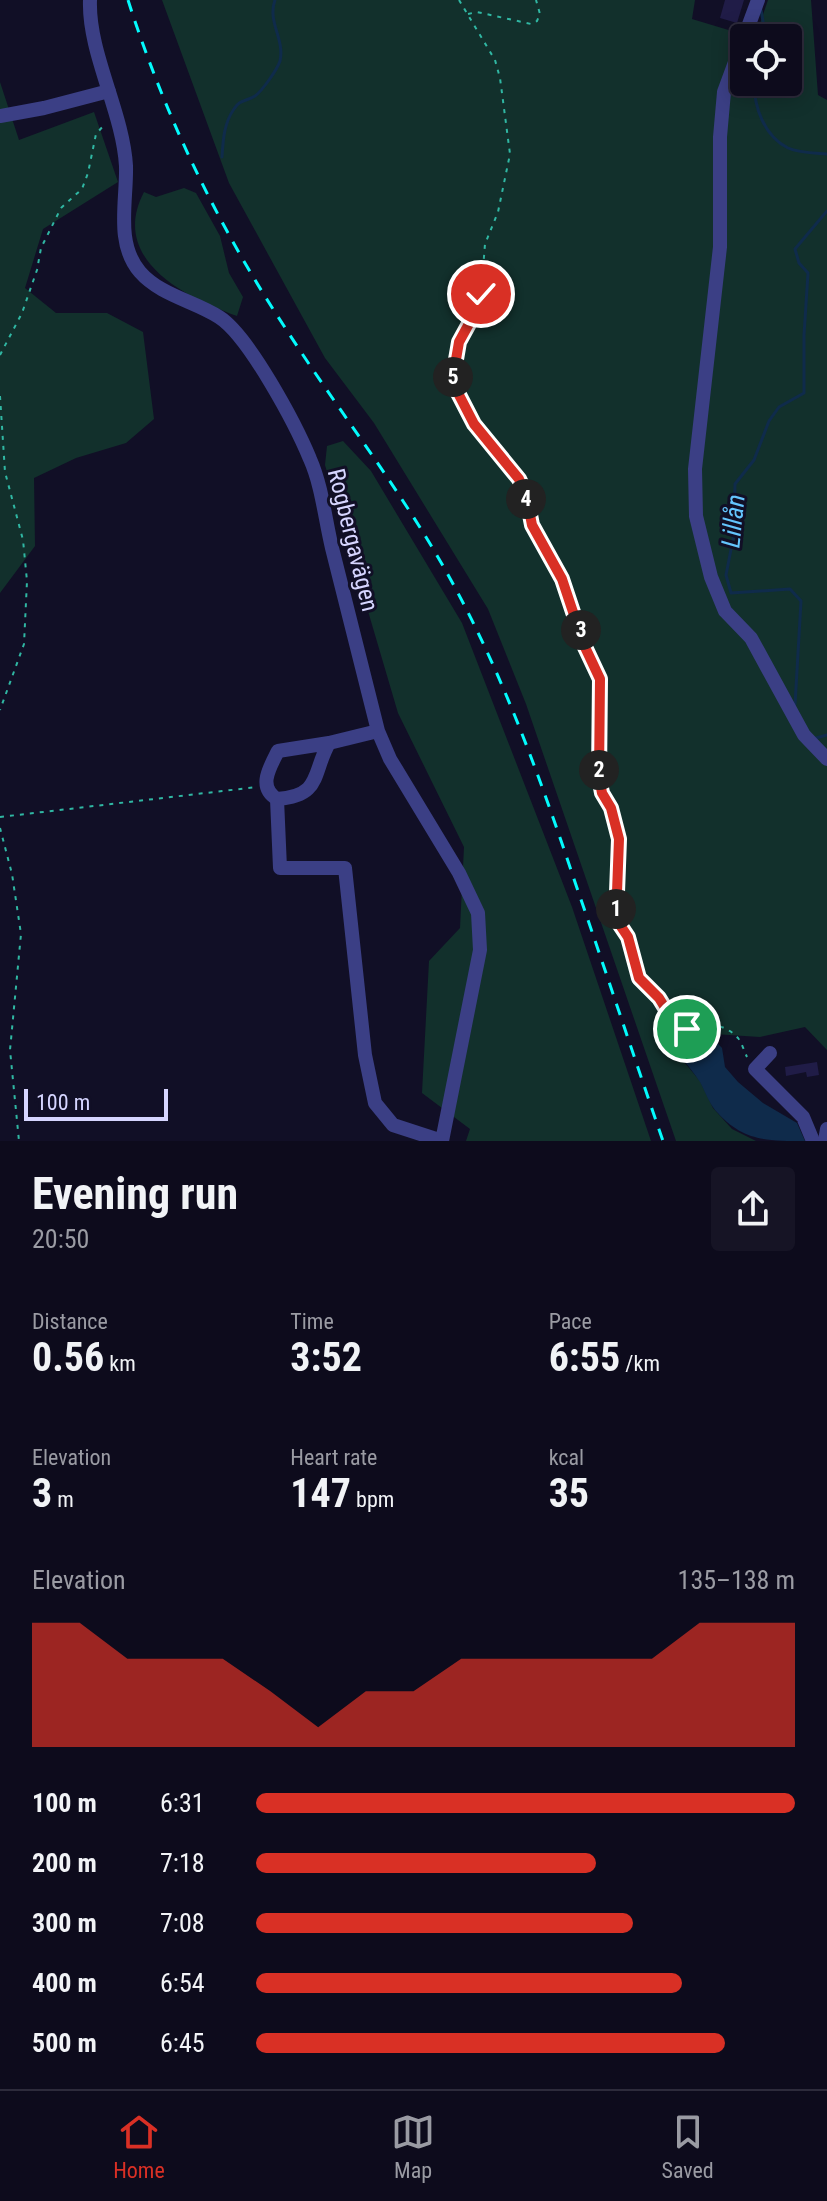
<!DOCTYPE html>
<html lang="en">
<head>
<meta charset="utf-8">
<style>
  :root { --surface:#0d0b1c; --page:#161425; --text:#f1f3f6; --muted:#9a9ba3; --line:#2d2b3b; --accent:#d93025 }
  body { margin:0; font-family:"Roboto Condensed",sans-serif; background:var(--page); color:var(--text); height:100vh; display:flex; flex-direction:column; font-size:30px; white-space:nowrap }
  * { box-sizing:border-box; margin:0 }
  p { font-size:26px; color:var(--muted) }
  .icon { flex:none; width:44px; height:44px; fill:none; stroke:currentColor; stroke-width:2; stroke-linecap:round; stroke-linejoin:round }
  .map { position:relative; height:1141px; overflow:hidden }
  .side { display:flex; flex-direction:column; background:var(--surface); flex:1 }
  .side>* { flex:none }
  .fabs { position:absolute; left:730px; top:24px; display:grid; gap:16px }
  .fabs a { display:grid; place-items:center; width:72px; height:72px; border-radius:8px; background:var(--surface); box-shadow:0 4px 20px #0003,0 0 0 2px var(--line); font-size:40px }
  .scale { position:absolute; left:24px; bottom:20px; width:144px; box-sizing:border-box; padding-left:8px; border:4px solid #d6d5ff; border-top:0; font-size:22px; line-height:28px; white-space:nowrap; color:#d6d5ff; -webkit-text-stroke:6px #110f26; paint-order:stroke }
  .pin { position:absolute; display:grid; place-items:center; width:68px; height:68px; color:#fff; margin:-34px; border:4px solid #fff; border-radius:50%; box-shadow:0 2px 8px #0007 }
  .km { position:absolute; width:40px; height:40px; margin:-20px; border-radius:50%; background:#222; color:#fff; font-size:22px; line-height:40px; text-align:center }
  .round { display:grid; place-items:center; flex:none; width:84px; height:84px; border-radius:8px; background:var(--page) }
  .headline { display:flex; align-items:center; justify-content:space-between; height:136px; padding:0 32px }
  h1 { font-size:44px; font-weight:700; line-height:60px }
  .stats { display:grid; grid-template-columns:repeat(3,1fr); gap:12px; height:136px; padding:8px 32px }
  .stats div { display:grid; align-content:center }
  .stats b { font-size:40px; font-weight:700 }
  .stats small { font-size:22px; font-weight:400 }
  .stats p { font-size:22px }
  .chart { height:224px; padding:16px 32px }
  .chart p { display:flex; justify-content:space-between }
  .chart svg { width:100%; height:144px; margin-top:8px; fill:var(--accent); opacity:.7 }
  ul { padding:0 32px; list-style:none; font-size:26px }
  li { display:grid; grid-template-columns:128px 96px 1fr; align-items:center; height:60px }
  li i { height:20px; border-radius:10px; background:var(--accent) }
  .dock { display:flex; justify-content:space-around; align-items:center; height:112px; border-top:2px solid var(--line); background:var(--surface); font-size:22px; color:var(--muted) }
  .dock a { display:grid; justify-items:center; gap:4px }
  .dock .on { color:var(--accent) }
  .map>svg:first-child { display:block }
  .green { fill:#12302c; fill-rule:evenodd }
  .water { fill:#0f2b4b }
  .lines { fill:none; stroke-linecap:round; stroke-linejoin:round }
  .stream { stroke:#0f2b4b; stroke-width:3 }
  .building { fill:#201c47 }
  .path { stroke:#30b7a3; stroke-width:2; stroke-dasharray:4 6; stroke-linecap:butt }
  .minor { stroke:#3b3f85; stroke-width:14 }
  .rail { stroke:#03fbfd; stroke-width:3; stroke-dasharray:12 10; stroke-linecap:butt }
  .route-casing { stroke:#fff; stroke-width:16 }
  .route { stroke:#d93025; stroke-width:10 }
  .labels { text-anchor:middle; stroke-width:6; stroke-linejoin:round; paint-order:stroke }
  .street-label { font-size:24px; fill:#d6d5ff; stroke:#110f26 }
  .water-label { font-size:26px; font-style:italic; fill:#64c5fe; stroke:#110f26 }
</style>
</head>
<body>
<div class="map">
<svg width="827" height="1141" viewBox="0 0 827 1141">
  <rect width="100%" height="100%" fill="#110f26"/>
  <path class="green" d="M 162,0 L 695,0 L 692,19 L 755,38 L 768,0 L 811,0 L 818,95 L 827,100 L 827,1050 L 805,1027 L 760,1037 L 683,1032 L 679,1056 L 700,1081 L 713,1108 L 732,1129 L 756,1141 L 676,1141 L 526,704 L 488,609 L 374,423 L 325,358 L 229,183 ZM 744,38 L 788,38 L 788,82 L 744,82 Z
    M 0,82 L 19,140 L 94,112 L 118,182 L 43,229 L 25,288 L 56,313 L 107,313 L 143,332 L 154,419 L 126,443 L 76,458 L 34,478 L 35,546 L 0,593 Z
    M 184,188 L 196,193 L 220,236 L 229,273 L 243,297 L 237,316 C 184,297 109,259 144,192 L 156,197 Z
    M 343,441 L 371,471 L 462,623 L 572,907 L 651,1141 L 466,1141 L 470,1129 L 422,1093 L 429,961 L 460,928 L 464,847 L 398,713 L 325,465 L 327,446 Z"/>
  <path class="water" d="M 706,1031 L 722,1048 L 725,1067 L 738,1082 L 763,1103 L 797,1123 L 805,1141 C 765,1141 742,1141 715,1110 C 708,1101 705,1091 700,1082 C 689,1065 680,1059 673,1039 L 683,1032 Z"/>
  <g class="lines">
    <path class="stream" d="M 761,10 L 766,38
      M 754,82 C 754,107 764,136 788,148 C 799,153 815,153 827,154
      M 222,157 C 223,140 224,123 234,109 C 239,100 247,101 255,96 C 262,91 277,70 280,61 C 285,39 267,22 275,0
      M 795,705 L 801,601 L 790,589 L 731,593 L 726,575 L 734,534 L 735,484 L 754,460 L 769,421 L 779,407 L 804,393 L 804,335 L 808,273 L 799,263 L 795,249 L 827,211
      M 816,738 L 827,735"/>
  </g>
  <path class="building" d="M 725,0 L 744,0 L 737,23 L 720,18 Z
    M 817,1062 L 819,1075 L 807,1077 L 806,1072 L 786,1076 L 785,1067 Z"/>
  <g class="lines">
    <path class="path" d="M 459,0 L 495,60 L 500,78 L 510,154 L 498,212 L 485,244 L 481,294 L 476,311 L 459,342 L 453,377 L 458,393 L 474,424 L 519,479 L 526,494 L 532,525 L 562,579 L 580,627 L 584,645 L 600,679 L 599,777 L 602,793 L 611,808 L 619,839 L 616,919 L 628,937 L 639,978 L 659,998 L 667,1011 L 687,1029 C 702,1020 726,1024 738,1038 C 742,1043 744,1051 747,1057
      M 468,14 L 477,12 L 531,24 L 537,21 L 540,14 L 536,0
      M 0,355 L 22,313 L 37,270 L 41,248 L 61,208 L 82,189 L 88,173 L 96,134 L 105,124
      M 0,396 L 5,472 L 23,540 L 27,581 L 24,644 L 0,710
      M 0,817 L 257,787
      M 0,828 L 12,874 L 21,934 L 10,1050 L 19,1141"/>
    <path class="minor" d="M 90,0 C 88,53 123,112 126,166 C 127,201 115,243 140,272 C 160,295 194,301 219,317 C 249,336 296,425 310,459 C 322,486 325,519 332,548 C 347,609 363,670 378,731 L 390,759 L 459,873 L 478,913 L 480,950 L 442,1141 L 393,1125 L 375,1103 L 365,1055 L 345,868 L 280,868 L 277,799 C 322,796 312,773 329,743 L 378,731
      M 758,0 L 724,92 L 720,137 L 720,247 L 695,469 L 696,516 L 711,577 L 725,611 L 751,638 L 804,735 L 827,759
      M 0,116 L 44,108 L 109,91
      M 277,799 C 257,787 270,767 278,751 L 329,743
      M 770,1053 L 755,1069 L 803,1117 L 813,1141
      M 825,1141 L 827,1129"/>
    <path class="rail" d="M 128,0 C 165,116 217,224 284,326 C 339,412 403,492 452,582 C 505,679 542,783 577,888 C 606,972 634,1057 663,1141"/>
  </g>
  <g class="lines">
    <defs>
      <path id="route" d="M 481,294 L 476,311 L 459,342 L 453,377 L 458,393 L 474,424 L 519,479 L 526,494 L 532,525 L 562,579 L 584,645 L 600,679 L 599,777 L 602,793 L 611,808 L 619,839 L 616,919 L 628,937 L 639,978 L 659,998 L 667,1011 L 687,1029"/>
    </defs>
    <use href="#route" class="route-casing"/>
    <use href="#route" class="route"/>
  </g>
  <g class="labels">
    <g class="street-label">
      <text transform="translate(353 540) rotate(76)" y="8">Rogbergavägen</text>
    </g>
    <g class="water-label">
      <text transform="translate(733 521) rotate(-84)" y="9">Lillån</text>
    </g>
  </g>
</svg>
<div class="fabs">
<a><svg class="icon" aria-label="locate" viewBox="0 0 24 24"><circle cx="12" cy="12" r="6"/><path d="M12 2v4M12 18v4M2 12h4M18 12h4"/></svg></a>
</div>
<div class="scale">100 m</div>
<div class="pin" style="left:687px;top:1029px;background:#1e9e55"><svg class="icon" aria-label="arrive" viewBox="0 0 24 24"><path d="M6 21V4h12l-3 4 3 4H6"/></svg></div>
<div class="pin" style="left:481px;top:294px;background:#d93025"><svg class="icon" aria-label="check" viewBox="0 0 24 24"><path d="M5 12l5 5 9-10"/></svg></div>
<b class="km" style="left:616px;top:909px">1</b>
<b class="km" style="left:599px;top:770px">2</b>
<b class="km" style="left:581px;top:630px">3</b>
<b class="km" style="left:526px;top:499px">4</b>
<b class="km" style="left:453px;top:377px">5</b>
</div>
<section class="side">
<div class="headline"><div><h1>Evening run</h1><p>20:50</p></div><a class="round"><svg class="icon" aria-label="share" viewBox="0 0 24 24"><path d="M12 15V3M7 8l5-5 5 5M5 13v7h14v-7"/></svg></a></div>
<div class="stats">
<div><p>Distance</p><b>0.56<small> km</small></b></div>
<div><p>Time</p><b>3:52</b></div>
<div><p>Pace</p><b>6:55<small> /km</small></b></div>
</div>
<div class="stats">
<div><p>Elevation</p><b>3<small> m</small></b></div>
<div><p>Heart rate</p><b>147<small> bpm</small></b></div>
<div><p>kcal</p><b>35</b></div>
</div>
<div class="chart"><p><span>Elevation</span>135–138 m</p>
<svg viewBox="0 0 160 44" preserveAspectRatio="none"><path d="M0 44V6L10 6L20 17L30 17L40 17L50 27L60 38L70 27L80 27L90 17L100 17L110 17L120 17L130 17L140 6L150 6L160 6V44z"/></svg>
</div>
<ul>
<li><b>100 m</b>6:31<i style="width:100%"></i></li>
<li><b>200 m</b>7:18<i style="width:63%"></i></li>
<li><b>300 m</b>7:08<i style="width:70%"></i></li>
<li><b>400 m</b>6:54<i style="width:79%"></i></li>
<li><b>500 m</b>6:45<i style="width:87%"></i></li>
</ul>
</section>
<nav class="dock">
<a class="on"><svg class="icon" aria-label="home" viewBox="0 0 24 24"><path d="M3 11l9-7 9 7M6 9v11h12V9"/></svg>Home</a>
<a><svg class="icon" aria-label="map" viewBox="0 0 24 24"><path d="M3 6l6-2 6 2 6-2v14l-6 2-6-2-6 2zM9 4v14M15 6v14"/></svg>Map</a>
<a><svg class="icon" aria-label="saved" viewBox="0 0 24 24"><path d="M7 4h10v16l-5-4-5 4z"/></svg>Saved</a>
</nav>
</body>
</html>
